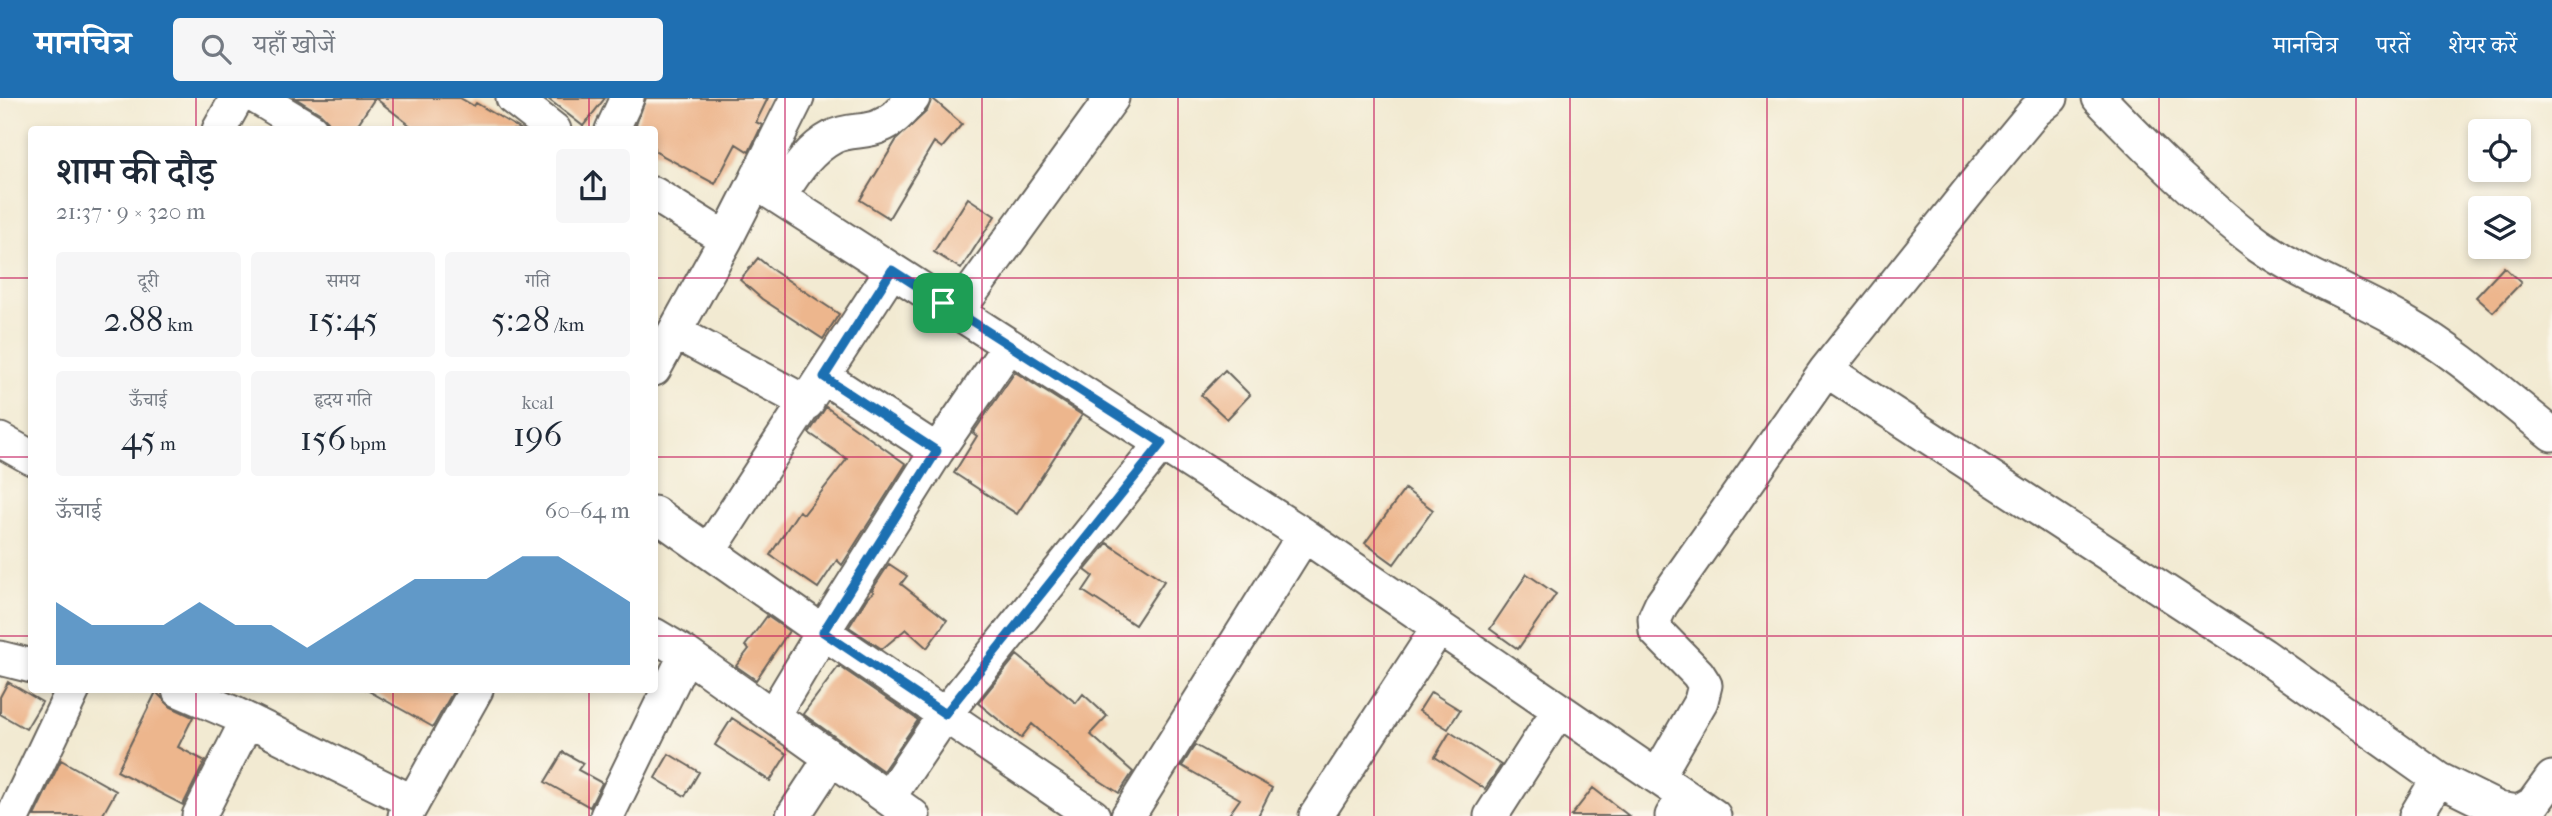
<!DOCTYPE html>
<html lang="hi">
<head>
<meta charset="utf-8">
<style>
  :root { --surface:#fff; --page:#f6f6f7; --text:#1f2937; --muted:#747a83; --accent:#1f6fb2 }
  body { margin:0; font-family:"IM FELL French Canon","Noto Serif Devanagari",serif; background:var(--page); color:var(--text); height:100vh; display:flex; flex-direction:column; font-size:26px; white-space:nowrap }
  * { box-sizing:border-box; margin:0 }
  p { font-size:23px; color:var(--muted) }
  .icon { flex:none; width:38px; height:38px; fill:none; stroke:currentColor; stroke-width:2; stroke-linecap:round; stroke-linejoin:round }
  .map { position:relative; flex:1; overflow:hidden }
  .panel { position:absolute; left:28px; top:28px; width:630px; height:567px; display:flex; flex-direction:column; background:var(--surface); border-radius:7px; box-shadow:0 4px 10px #0003 }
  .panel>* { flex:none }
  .tools { position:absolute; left:2468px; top:21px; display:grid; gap:14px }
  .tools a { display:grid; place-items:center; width:63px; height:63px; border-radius:7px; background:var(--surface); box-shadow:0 4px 10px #0003; font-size:35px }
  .pin { position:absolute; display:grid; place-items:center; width:60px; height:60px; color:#fff; margin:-30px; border-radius:14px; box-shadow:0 4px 10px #0006 }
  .round { display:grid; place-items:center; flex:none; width:74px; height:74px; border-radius:7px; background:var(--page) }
  .summary { display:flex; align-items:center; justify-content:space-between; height:119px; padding:0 28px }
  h1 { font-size:38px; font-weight:600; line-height:52px }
  .figures { display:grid; grid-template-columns:repeat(3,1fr); gap:10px; height:119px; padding:7px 28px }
  .figures div { display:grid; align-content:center; border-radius:7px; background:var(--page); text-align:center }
  .figures b { font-size:35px; font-weight:600 }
  .figures small { font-size:19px; font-weight:400 }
  .figures p { font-size:19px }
  .chart { height:196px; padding:14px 28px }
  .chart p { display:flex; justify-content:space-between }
  .chart svg { width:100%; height:126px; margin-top:7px; fill:var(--accent); opacity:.7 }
  header { display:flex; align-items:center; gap:42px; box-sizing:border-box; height:98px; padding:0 35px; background:var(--accent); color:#fff }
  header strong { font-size:33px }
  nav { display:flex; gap:38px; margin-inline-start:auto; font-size:24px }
  .search { width:490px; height:63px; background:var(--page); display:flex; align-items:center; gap:18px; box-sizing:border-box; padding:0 24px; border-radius:7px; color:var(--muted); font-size:26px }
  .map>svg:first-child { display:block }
  .building { fill:#edb68d }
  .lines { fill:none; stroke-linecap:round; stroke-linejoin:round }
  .minor-casing { stroke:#67645c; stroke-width:37 }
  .minor { stroke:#fff; stroke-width:33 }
  .route-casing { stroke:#fff; stroke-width:14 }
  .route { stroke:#1f6fb2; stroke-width:9 }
  .grid { fill:none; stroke:#c2185b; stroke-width:2; stroke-opacity:0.55 }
</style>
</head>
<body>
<header>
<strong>मानचित्र</strong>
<div class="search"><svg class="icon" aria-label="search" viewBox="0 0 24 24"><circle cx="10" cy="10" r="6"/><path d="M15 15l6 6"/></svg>यहाँ खोजें</div>
<nav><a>मानचित्र</a><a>परतें</a><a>शेयर करें</a></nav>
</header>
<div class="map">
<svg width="2552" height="718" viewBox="0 0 2552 718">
  <rect width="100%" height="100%" fill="#fbf7ec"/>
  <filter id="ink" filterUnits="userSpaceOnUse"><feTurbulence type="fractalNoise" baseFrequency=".0143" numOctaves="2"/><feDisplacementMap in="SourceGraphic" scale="14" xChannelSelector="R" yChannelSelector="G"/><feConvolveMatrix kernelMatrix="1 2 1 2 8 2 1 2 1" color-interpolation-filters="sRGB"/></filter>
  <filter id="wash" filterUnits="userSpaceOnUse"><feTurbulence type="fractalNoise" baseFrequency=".00686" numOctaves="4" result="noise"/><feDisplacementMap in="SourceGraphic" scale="28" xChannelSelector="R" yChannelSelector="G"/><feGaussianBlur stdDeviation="1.57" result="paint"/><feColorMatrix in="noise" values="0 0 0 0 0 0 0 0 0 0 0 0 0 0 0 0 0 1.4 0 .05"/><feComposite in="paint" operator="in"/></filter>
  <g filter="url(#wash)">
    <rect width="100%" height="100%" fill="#f2ead2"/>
    <g id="blocks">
      <path class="building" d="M 295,0 L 460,0 L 474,8 L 476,5 L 522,32 L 416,32 L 375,0 L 354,32 L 330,32 L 328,23 L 321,16 Z
        M 547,0 L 605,0 L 583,28 Z
        M 646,0 L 768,0 L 756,24 L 762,27 L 749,54 L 736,46 L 715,86 L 654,53 L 654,32 L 634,32 Z
        M 932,0 L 962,26 L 942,50 L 934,44 L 889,120 L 860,102 L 897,41 L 927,13 Z
        M 968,100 L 995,118 L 961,171 L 934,154 Z
        M 758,160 L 774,173 L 839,216 L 823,241 L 762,201 L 740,182 Z
        M 2504,169 L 2521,185 L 2493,214 L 2476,199 Z
        M 1225,272 L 1250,297 L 1227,321 L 1201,297 Z
        M 1015,274 L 1082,317 L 1017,416 L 954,375 L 977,338 L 973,335 Z
        M 826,309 L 906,366 L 842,467 L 837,462 L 818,490 L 770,457 L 799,413 L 804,416 L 847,361 L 809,335 Z
        M 1405,391 L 1433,412 L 1394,466 L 1365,445 Z
        M 1107,445 L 1164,483 L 1135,527 L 1083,493 L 1093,478 L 1085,472 Z
        M 889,466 L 907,478 L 901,486 L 947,522 L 927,550 L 906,531 L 882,551 L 849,529 L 867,500 L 874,494 L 872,492 Z
        M 1527,476 L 1556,496 L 1518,551 L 1490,531 Z
        M 767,518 L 789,533 L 756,582 L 736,568 L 749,551 L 745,548 Z
        M 1017,557 L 1076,605 L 1083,596 L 1107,618 L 1090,636 L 1133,674 L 1119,695 L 1091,677 L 1032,626 L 1021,640 L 978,605 Z
        M 839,568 L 918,622 L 883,673 L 803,616 Z
        M 8,584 L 42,604 L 26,631 L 0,616 L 0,599 Z
        M 367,592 L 454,592 L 433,629 Z
        M 156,594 L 171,609 L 193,619 L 178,649 L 205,663 L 183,707 L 117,673 Z
        M 1431,594 L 1460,612 L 1448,631 L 1419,613 Z
        M 732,620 L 787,656 L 770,683 L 715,647 Z
        M 1450,634 L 1501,667 L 1485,691 L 1435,659 Z
        M 1195,647 L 1272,690 L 1258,718 L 1228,718 L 1240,701 L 1182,668 Z
        M 563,654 L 583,665 L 578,672 L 602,685 L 590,709 L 545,684 Z
        M 669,656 L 699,674 L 685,698 L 655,680 Z
        M 61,662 L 116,693 L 102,718 L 34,718 Z
        M 1593,690 L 1629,718 L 1571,718 Z"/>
    </g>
  </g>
  <g filter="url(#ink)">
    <use href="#blocks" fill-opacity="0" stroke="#67645c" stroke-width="2"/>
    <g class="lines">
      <defs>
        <path id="minor" d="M 258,0 L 311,32
          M 513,0 L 554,32
          M 2099,0 C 2149,52 2201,104 2259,147 C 2306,180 2360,198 2408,227 C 2460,257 2505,299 2552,336
          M 219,32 L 237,0
          M 612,32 L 627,0
          M 755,84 L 797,0
          M 654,96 L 726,141 L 654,271
          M 779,99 C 794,76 808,52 833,39 C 848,31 866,35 880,28 C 894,23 903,11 913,0
          M 726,141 L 755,84 L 1304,437 L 1685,698 L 1672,718
          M 957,214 L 1112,0
          M 675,234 L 807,305
          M 1009,248 L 937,353 L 823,534 L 1093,718
          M 1826,272 L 2263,557 L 2438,681 L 2499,711 L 2519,714 L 2533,706 L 2552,680
          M 824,279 L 937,353
          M 0,342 L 32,360
          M 654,415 L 823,534 L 773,617
          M 709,453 L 892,172
          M 654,537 L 686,556 L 913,718
          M 0,560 L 32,568
          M 179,592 L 235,616 L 413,704 L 405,718
          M 1657,679 L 1701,603 L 1705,587 L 1698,576 L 1656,533 L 1655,520 L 1661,507 L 1826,272 L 1973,88 L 2035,13 L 2051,0
          M 1685,698 L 1714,718
          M 888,700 L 945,616 L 1162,345
          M 413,704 L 476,592
          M 13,718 L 73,592
          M 199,718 L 247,623
          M 607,718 L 686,556
          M 793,718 L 831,660
          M 1128,718 L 1304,437
          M 1316,718 L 1439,529
          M 1491,718 L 1559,612
          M 2416,718 L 2438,681"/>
      </defs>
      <use href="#minor" class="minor-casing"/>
      <use href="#minor" class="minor"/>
    </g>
  </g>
  <g class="lines" filter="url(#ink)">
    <defs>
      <path id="route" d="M 892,172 L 1162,345 L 945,616 L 823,534 L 937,353 L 824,279 Z"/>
    </defs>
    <use href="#route" class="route-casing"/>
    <use href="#route" class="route"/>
  </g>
  <path class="grid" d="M 196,0 L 196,32M 393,0 L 393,32M 589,0 L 589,32M 785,0 L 785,718M 982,0 L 982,718M 1178,0 L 1178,718M 1374,0 L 1374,718M 1570,0 L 1570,718M 1767,0 L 1767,718M 1963,0 L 1963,718M 2159,0 L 2159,718M 2356,0 L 2356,718M 0,180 L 32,180M 654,180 L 2552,180M 0,359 L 32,359M 654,359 L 2552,359M 0,538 L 32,538M 654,538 L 2552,538M 196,592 L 196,718M 393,592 L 393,718M 589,592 L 589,718"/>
</svg>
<div class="tools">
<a><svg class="icon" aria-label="locate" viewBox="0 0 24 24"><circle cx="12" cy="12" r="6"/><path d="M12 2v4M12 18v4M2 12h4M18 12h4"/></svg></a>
<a><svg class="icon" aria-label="layers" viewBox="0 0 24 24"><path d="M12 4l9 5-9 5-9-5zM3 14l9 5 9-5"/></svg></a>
</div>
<div class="pin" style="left:943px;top:205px;background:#1e9e55"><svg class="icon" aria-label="arrive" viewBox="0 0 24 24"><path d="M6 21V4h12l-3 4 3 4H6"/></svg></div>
<section class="panel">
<div class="summary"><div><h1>शाम की दौड़</h1><p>21:37 · 9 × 320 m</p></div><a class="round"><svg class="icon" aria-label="share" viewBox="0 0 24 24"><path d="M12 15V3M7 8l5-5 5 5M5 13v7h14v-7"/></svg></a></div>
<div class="figures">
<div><p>दूरी</p><b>2.88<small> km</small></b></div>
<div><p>समय</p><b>15:45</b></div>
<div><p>गति</p><b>5:28<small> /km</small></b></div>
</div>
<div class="figures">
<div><p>ऊँचाई</p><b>45<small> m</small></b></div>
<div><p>हृदय गति</p><b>156<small> bpm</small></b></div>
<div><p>kcal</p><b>196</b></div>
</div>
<div class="chart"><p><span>ऊँचाई</span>60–64 m</p>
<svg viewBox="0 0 160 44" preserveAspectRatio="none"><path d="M0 44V22L10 30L20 30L30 30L40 22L50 30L60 30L70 38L80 30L90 22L100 14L110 14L120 14L130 6L140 6L150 14L160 22V44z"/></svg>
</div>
</section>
</div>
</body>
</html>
